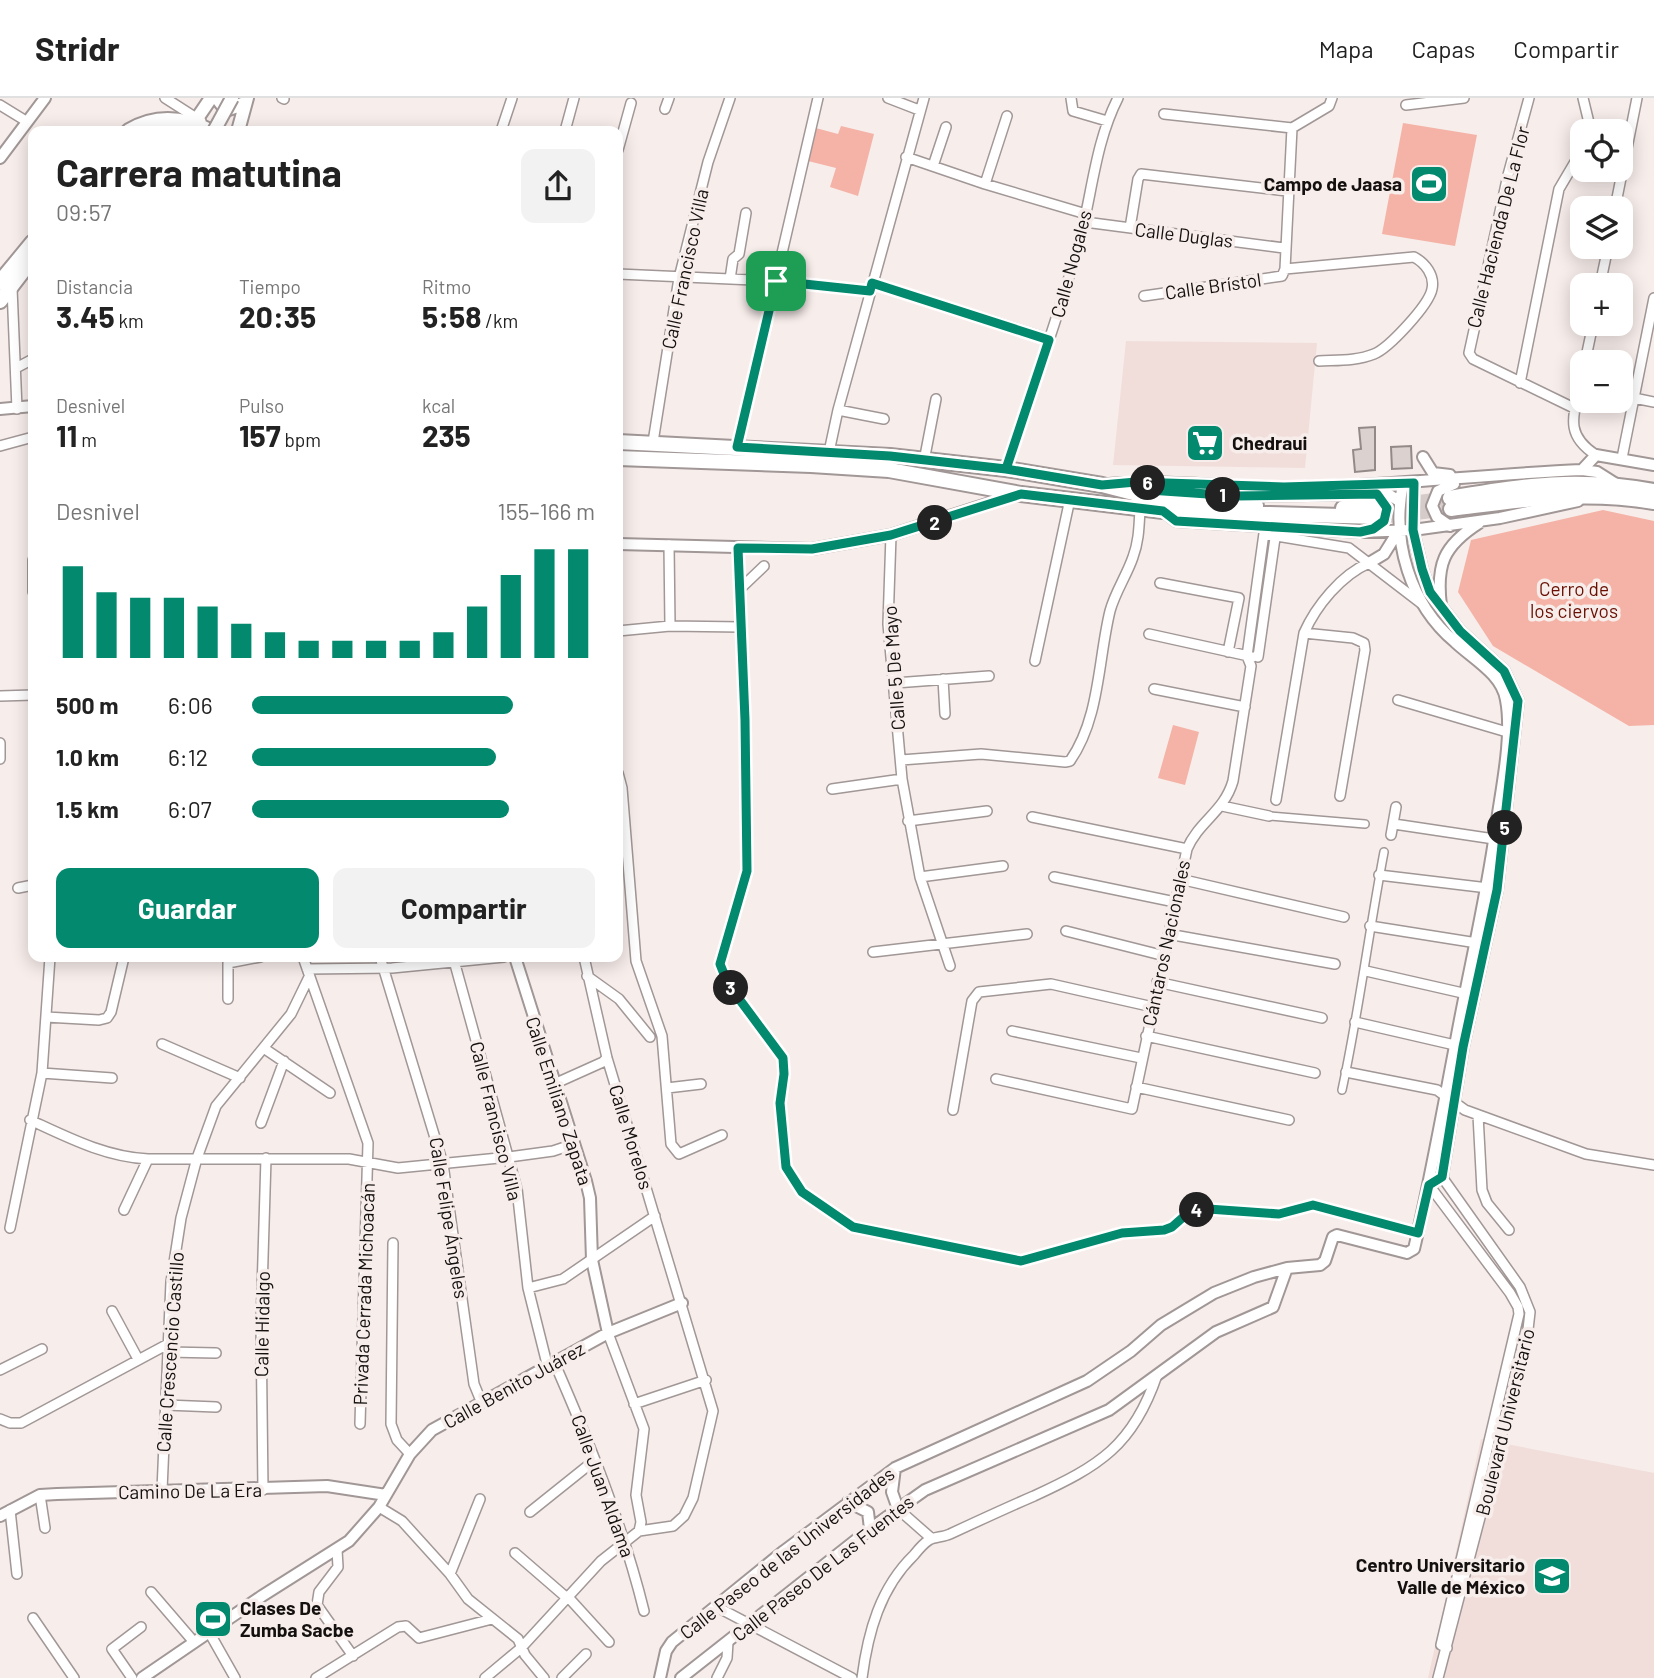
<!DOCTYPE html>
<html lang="es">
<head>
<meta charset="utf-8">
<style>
  :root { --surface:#fff; --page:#f2f2f2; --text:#222; --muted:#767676; --line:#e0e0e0; --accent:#02896e }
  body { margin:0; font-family:Barlow,sans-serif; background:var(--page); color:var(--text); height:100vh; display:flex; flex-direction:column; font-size:26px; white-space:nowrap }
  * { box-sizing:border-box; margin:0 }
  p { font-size:23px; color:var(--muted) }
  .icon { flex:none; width:38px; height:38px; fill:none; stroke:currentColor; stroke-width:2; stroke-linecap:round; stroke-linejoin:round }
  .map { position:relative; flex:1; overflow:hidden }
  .sheet { position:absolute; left:28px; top:28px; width:595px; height:836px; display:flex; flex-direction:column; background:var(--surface); border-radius:14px; box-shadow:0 4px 18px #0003 }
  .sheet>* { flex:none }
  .fabs { position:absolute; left:1570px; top:21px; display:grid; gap:14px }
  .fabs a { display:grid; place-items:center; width:63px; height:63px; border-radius:14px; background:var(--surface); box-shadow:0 4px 18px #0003; font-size:35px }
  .pin { position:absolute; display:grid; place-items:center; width:60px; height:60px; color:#fff; margin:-30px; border-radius:14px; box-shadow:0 4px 10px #0006 }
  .km { position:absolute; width:35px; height:35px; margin:-18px; border-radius:50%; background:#222; color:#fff; font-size:19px; line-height:35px; text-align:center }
  .round { display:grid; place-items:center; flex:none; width:74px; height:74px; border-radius:14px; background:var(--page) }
  .head { display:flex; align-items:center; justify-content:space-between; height:119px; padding:0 28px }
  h1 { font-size:38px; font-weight:700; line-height:52px }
  .metrics { display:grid; grid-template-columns:repeat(3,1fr); gap:10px; height:119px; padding:7px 28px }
  .metrics div { display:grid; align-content:center }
  .metrics b { font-size:30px; font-weight:700 }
  .metrics small { font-size:19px; font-weight:400 }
  .metrics p { font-size:19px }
  .chart { height:196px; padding:14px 28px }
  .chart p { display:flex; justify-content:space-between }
  .chart svg { width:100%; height:126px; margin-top:7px; stroke:var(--accent); stroke-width:6 }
  .cta { display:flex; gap:14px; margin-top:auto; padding:14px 28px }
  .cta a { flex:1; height:80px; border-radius:14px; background:var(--accent); color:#fff; font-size:28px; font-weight:700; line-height:80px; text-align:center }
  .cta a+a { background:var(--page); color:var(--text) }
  ul { padding:0 28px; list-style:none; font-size:23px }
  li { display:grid; grid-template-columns:112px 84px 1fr; align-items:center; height:52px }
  li i { height:18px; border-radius:9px; background:var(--accent) }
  header { display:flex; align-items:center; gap:42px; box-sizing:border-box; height:98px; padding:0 35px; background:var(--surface); border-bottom:2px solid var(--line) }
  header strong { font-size:33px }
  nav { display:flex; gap:38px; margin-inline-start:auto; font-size:24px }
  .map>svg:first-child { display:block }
  .built { fill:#f1deda }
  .green { fill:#f4b3a6 }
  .building { fill:#dbd1cf; stroke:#938a88; stroke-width:2 }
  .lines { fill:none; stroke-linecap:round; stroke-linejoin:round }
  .primary-tunnel { stroke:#d5ccca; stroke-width:14; stroke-dasharray:14 7; stroke-linecap:butt }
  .pedestrian-casing { stroke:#a19796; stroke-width:10 }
  .minor-casing { stroke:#a19796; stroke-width:12 }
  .tertiary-casing { stroke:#a19796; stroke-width:14 }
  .secondary-casing { stroke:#a19796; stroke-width:16 }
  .primary-casing { stroke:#a19796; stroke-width:18 }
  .pedestrian { stroke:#fff; stroke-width:7 }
  .minor { stroke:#fff; stroke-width:9 }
  .tertiary { stroke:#fff; stroke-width:10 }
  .secondary { stroke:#fff; stroke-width:12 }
  .primary { stroke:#fff; stroke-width:14 }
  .secondary-bridge-casing { stroke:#a19796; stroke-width:16; stroke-linecap:butt }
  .secondary-bridge { stroke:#fff; stroke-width:12 }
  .route-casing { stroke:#fff; stroke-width:14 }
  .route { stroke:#02896e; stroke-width:9 }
  .labels { text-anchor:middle; stroke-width:7; stroke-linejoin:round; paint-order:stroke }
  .poi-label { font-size:19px; font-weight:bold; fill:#13100f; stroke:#f7edeb; text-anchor:end }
  .street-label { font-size:19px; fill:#13100f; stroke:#f7edeb }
  .park-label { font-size:19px; fill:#6a1003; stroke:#f7edeb }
</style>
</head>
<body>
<header>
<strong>Stridr</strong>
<nav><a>Mapa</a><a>Capas</a><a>Compartir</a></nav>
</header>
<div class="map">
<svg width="1654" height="1580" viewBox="0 0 1654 1580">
  <rect width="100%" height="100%" fill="#f7edeb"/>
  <path class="built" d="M 1126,243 L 1317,245 L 1305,370 L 1113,367 Z
    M 1481,1341 L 1654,1375 L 1654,1580 L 1428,1580 Z"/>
  <path class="green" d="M 1403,25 L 1477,37 L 1455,148 L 1382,136 Z
    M 841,28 L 874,36 L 858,98 L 830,89 L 836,70 L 804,62 L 812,29 L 838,36 Z
    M 1603,412 L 1654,423 L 1654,627 L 1629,628 L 1493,548 L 1458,494 L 1471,442 Z
    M 1173,627 L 1199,634 L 1185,687 L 1158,680 Z"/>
  <path class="building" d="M 1375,329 L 1375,372 L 1355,374 L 1353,352 L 1361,351 L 1359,330 Z
    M 1411,348 L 1412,370 L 1392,371 L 1391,349 Z"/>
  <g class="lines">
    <path class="primary-tunnel" d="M 1377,409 L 1450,400
      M 1378,419 L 1451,411"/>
    <defs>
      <path id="pedestrian" d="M 1269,718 L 1365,726
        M 1342,992 C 1359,913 1369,833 1384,754"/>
      <path id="minor" d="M 165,0 L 201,23
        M 282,0 L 284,1
        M 888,0 L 919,12
        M 1071,0 L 1073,13 L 1107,23
        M 1529,0 L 1508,77 L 1469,255 L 1473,261 L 1576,311
        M 1583,0 L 1591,33
        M 0,7 L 26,23
        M 1406,7 L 1464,0
        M 665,11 L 669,0
        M 1164,16 L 1292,30
        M 1292,30 L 1329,8 L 1332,0
        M 501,33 L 512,0
        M 565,33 L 574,0
        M 618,52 L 631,5
        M 906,59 L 985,86 L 1086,116
        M 933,68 L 946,29
        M 985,86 L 1007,18
        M 1615,110 L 1637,0
        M 1085,124 L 1284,150
        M 1130,130 L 1138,81 L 1141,76 L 1287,93
        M 1285,171 L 1414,159 C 1425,165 1435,177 1432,191 C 1429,207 1389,250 1374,256 C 1357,263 1337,262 1319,263
        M 618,176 L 776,183 L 870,193
        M 730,181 L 733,161 L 739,156 L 746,115
        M 872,185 L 1049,241
        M 1600,187 L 1608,149
        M 12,190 L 17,311
        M 1144,198 L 1282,178 L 1285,171 L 1292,30
        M 1585,264 L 1593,226
        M 16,270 L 33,261
        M 1582,281 C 1575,315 1562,335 1596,357
        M 1520,285 L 1559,91 L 1582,52
        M 1634,300 L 1654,304
        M 838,312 L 884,321
        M 653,344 L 679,180 L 708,64 L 730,0
        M 0,348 L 33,339
        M 737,349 L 818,0
        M 829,354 L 838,312 L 924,0
        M 1622,360 L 1654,200
        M 924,363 L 936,301
        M 1006,371 C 1030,295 1058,222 1079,145 C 1092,97 1095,45 1118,0
        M 1264,436 L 1349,450 L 1422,506
        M 891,437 L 888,526 L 902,681 L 920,779 L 950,868
        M 669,447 L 670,528
        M 738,450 L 745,622 L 747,773 L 720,866 L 728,886 L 783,960 L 784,976 L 780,1005 L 786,1069 L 802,1094 L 853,1129 L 1021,1163 L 1123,1135 L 1164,1132 L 1172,1129 L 1189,1114 L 1208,1111 L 1279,1116 L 1313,1107 L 1418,1135
        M 33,462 L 33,494
        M 1160,485 L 1239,500 L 1228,554
        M 741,490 L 764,468
        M 618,533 L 670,528 L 741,529
        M 1304,535 L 1353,540 L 1364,545 L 1365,552 L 1340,698
        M 1149,536 L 1253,559
        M 1258,559 L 1276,433
        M 1035,563 L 1070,401
        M 943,581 L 945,616
        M 895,585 L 989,578
        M 1154,591 L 1245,609
        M 0,598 L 33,597
        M 1398,602 L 1507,634
        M 0,645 L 0,661
        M 901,662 L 981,656 L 1065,664 L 1070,663 C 1100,620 1098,562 1110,513 C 1115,494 1127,477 1133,459 C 1139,443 1139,428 1140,411
        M 618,675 L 622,690 L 636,863 L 662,938 L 671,1046 L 679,1056 L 722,1037
        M 832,691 L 902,681
        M 1276,702 L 1304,535 C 1316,508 1341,477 1369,465
        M 1222,708 L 1269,718
        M 1032,719 L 1187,751
        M 908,723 L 987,713
        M 1394,726 L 1494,741
        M 1391,737 L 1396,709
        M 1379,777 L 1488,790
        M 920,779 L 1003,768
        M 1054,779 L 1175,804
        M 1180,781 L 1344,819
        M 18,790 L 33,787
        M 1370,828 L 1477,845
        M 1066,833 L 1165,858
        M 1168,836 L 1335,866
        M 873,854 L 1027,836
        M 303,859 L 368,1045 L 360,1326
        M 380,859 L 443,1066 L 474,1286 L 481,1303
        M 453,859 L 517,1091 L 528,1190 L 548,1270
        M 307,871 L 392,870 L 504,859
        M 1366,873 L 1467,896
        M 587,878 L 619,901 L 650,939
        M 1157,884 L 1322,920
        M 228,901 L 228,865 L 260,859
        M 46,919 L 99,922 L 107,920 L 111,914 L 124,859
        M 1355,924 L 1459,948
        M 1012,933 L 1141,960
        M 1146,938 L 1315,975
        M 162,946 L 240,980
        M 265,951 L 330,995
        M 1346,974 L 1437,992 L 1465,1012 L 1586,1056 L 1654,1067
        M 42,975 L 112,980
        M 996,981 L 1132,1011 L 1187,751 C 1199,723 1224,714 1233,683 L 1251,568 L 1247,558 L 1265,428
        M 554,986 L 603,964 L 607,960
        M 1136,989 L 1289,1022
        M 667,990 L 701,986
        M 953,1012 L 972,903 L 979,894 L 1051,886 L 1153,909
        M 1478,1017 L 1482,1092 L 1487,1105 L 1509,1132
        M 30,1022 C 69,1040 106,1059 148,1061 L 349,1061 L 398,1070 L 509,1059 L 553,1053 L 574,1046
        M 261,1025 L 284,963
        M 1429,1087 L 1510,1195 L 1518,1209 L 1519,1216 L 1441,1547 L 1447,1550
        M 124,1112 L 148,1061
        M 10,1130 L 42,975 L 50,859
        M 393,1145 L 391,1326 L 397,1342 L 410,1356
        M 528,1190 L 563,1181 L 655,1118
        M 112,1213 L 138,1261
        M 608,1235 L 644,1331 L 636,1397 L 641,1424 L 639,1433
        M 168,1254 L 216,1255
        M 555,1266 C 590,1346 623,1428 644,1513
        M 0,1272 L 42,1251
        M 634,1306 L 706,1282
        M 166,1307 L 216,1309
        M 0,1321 L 10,1325 L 21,1325 L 168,1246
        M 162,1392 L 171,1184 L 181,1120 L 197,1060 L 216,1008 L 291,916 L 309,879
        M 263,1392 L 261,1226 L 266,1060
        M 40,1397 L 45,1430
        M 379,1409 L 402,1423 L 450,1476 L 468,1501 L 518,1541 L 525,1557 L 544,1580
        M 898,1411 L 931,1440
        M 10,1412 L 17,1476
        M 530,1414 L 595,1362
        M 337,1452 L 338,1469 L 319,1494 L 317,1507 L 353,1558
        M 515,1455 L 567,1500
        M 450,1476 L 480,1401
        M 151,1494 L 194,1544
        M 568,1499 L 609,1544
        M 715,1508 L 852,1580
        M 33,1520 L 74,1580
        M 209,1534 L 235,1580
        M 132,1580 L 112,1551 L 141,1529
        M 316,1580 L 398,1529 L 406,1528 L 419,1540 L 492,1521
        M 485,1580 L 521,1550 L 601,1463 L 639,1433 L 673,1428 L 684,1418 L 693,1400 L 713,1313 L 607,960 L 584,859
        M 562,1580 L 586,1556
        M 717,1580 L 727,1560 L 728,1544
        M 862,1580 C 868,1534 880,1490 914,1457 C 918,1452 924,1445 929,1442 C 934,1439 944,1439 950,1436 C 978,1423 1006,1410 1034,1398 C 1099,1368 1133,1348 1157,1277
        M 1438,1580 L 1527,1240 L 1530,1214 L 1520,1189 L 1442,1079"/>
      <path id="tertiary" d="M 0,60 L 45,0
        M 0,311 L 33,308
        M 1423,359 L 1433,375 L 1450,377
        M 1582,372 L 1596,357 L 1654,367
        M 1414,385 L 1413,432 L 1422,471 L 1430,494 L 1460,533 L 1504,573 L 1518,603 L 1497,792 L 1463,949 L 1442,1079 L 1429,1087
        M 1109,386 C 1167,381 1226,390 1285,389 C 1384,389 1483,376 1582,372 L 1597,374 L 1616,386
        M 1171,393 L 1237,398 L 1388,396 L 1399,403
        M 1163,413 L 1176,423 L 1360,434 L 1413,432 L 1500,420 L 1578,403
        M 1450,428 L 1437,419 L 1432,408 L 1438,393 L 1454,386
        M 1368,432 C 1390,425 1390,410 1376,395
        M 618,446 L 812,451 L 891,437 L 1018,396
        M 1369,465 L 1384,456 L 1399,432
        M 1441,508 C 1436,467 1443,448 1479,425
        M 515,859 L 586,1083 L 590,1100 L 592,1162 L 608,1235
        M 895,1370 L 892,1394 L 898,1411
        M 848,1404 L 868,1414 L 870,1431
        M 0,1418 L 40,1397 L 57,1396 L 327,1388 L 386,1397
        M 142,1580 L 262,1498 L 349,1443 L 379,1409 L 410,1356 L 432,1332 L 608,1235 L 682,1205
        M 660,1580 L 666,1553 L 672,1544 L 784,1453 L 895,1370 L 1087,1283 L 1131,1253 L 1161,1227 L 1214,1195 L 1254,1179 L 1287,1170 L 1320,1167 L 1325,1163 L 1333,1139 L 1337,1137 L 1407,1155 L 1414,1151 C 1430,1083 1442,1016 1455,948 C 1468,875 1486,803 1496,729 C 1501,692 1513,639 1506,602 C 1502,576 1473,561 1455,544 C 1410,506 1391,443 1403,386
        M 681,1580 L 870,1431 L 925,1392 L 1109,1312 L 1216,1234 L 1273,1209 L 1287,1170"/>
      <path id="secondary" d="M 217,0 L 226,12 L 245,5
        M 194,25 L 211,0
        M 238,33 L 247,0"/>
      <path id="primary" d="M 129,33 C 156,17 182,19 210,33
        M 160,33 L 162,33
        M 0,184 L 33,144
        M 0,203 L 33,160
        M 618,344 L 890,358 L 1006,371 L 1102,387 L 1141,397 L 1256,408
        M 618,360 L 811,367 L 889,372 L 1021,396 L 1163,413 L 1378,419
        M 1450,400 C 1524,387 1579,379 1654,393
        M 1343,410 L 1377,409
        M 1451,411 C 1524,402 1580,392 1654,404"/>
    </defs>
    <use href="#pedestrian" class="pedestrian-casing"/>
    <use href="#minor" class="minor-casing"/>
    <use href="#tertiary" class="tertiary-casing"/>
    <use href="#secondary" class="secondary-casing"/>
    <use href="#primary" class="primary-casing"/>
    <use href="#pedestrian" class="pedestrian"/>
    <use href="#minor" class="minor"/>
    <use href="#tertiary" class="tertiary"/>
    <use href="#secondary" class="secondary"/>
    <use href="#primary" class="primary"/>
    <defs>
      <path id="secondary-bridge" d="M 214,33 L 232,0"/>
    </defs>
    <use href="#secondary-bridge" class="secondary-bridge-casing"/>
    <use href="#secondary-bridge" class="secondary-bridge"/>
  </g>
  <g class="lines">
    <defs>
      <path id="route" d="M 776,183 L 870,193 L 872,185 L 1049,242 L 1006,371 L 1102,387 L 1136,384 L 1149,392 L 1237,398 L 1377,396 L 1387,410 L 1384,423 L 1373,431 L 1360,434 L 1176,423 L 1163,413 L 1021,396 L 891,437 L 812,451 L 738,450 L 745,622 L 747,773 L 720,866 L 728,886 L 783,960 L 784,976 L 780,1005 L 786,1069 L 802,1094 L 853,1129 L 1021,1163 L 1122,1135 L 1164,1132 L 1172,1129 L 1189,1114 L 1208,1111 L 1279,1116 L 1313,1107 L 1418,1135 L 1429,1087 L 1442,1079 L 1463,949 L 1497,792 L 1518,603 L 1504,573 L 1460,533 L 1430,494 L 1422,471 L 1413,432 L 1414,385 L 1284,389 L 1136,384 L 1102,387 L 1006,371 L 890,358 L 737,349 L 776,183"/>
    </defs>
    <use href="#route" class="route-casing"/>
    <use href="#route" class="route"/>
  </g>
  <defs>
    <symbol id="stadium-square" viewBox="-11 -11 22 22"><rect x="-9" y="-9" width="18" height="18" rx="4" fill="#02896e" stroke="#f7edeb"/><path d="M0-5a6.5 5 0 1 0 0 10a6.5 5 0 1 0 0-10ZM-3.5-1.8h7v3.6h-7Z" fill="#fff"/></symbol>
    <symbol id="supermarket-square" viewBox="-11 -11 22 22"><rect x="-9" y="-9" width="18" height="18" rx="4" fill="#02896e" stroke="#f7edeb"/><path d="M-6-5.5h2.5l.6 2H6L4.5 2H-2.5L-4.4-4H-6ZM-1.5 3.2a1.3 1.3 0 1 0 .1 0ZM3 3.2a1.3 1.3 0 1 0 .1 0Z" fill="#fff"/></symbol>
    <symbol id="university-square" viewBox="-11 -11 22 22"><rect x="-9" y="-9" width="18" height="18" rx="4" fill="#02896e" stroke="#f7edeb"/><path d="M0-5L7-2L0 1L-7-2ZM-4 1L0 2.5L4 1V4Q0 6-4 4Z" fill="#fff"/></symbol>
  </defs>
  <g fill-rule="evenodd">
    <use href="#stadium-square" x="1407" y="64" width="44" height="44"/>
    <use href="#supermarket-square" x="1183" y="323" width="44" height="44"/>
    <use href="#university-square" x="1530" y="1456" width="44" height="44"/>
    <use href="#stadium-square" x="191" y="1499" width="44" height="44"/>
  </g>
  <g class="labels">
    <g class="poi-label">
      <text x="1402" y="93">Campo de Jaasa</text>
      <text x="1232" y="352" text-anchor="start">Chedraui</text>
      <text x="1525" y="1474">Centro Universitario<tspan x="1525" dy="22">Valle de México</tspan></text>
      <text x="240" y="1517" text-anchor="start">Clases De<tspan x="240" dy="22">Zumba Sacbe</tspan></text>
    </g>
    <g class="street-label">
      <text transform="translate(1498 129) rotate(-76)" y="7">Calle Hacienda De La Flor</text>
      <text transform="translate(1184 137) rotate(7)" y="7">Calle Duglas</text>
      <text transform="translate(1071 166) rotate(-75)" y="7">Calle Nogales</text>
      <text transform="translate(685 171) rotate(-78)" y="7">Calle Francisco Villa</text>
      <text transform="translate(1213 188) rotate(-8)" y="7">Calle Brístol</text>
      <text transform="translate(894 570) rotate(-94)" y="7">Calle 5 De Mayo</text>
      <text transform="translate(1166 845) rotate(-78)" y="7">Cántaros Nacionales</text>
      <text transform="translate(559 1003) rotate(72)" y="7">Calle Emiliano Zapata</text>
      <text transform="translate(496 1023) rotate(76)" y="7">Calle Francisco Villa</text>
      <text transform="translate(631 1039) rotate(73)" y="7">Calle Morelos</text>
      <text transform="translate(449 1120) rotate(81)" y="7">Calle Felipe Ángeles</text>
      <text transform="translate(364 1196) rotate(-88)" y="7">Privada Cerrada Michoacán</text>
      <text transform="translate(262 1226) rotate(-89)" y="7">Calle Hidalgo</text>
      <text transform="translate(170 1254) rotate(-86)" y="7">Calle Crescencio Castillo</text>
      <text transform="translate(514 1287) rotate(-29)" y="7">Calle Benito Juárez</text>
      <text transform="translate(1505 1324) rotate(-76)" y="7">Boulevard Universitario</text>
      <text transform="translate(603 1388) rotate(70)" y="7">Calle Juan Aldama</text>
      <text transform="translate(190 1393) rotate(-1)" y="7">Camino De La Era</text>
      <text transform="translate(787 1455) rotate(-38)" y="7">Calle Paseo de las Universidades</text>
      <text transform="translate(823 1470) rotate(-38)" y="7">Calle Paseo De Las Fuentes</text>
    </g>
    <g class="park-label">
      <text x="1574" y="498">Cerro de<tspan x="1574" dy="22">los ciervos</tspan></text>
    </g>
  </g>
</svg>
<div class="fabs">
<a><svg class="icon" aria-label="locate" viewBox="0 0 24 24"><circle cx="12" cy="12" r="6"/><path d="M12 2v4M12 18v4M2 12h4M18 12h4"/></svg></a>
<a><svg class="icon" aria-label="layers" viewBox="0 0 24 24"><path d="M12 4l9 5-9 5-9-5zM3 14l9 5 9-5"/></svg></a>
<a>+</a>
<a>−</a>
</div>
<div class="pin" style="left:776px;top:183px;background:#1e9e55"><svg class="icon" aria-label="arrive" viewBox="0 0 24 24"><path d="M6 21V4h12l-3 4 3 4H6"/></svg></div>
<b class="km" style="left:1223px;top:397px">1</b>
<b class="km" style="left:935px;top:425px">2</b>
<b class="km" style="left:731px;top:890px">3</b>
<b class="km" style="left:1197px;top:1112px">4</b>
<b class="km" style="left:1505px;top:730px">5</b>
<b class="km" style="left:1148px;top:385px">6</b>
<section class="sheet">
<div class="head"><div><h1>Carrera matutina</h1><p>09:57</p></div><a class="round"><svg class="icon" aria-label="share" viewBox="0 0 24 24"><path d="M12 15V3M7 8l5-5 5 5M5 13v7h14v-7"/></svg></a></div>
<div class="metrics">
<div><p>Distancia</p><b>3.45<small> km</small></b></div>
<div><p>Tiempo</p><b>20:35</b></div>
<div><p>Ritmo</p><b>5:58<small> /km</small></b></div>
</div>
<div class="metrics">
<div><p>Desnivel</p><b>11<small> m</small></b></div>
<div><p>Pulso</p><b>157<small> bpm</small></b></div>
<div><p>kcal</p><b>235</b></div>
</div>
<div class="chart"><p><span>Desnivel</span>155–166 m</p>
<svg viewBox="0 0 160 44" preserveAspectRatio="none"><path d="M5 44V12M15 44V21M25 44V23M35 44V23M45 44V26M55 44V32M65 44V35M75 44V38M85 44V38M95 44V38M105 44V38M115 44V35M125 44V26M135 44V15M145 44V6M155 44V6"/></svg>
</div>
<ul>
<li><b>500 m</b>6:06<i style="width:76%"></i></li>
<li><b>1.0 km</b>6:12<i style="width:71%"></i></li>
<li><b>1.5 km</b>6:07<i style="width:75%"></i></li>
</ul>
<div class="cta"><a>Guardar</a><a>Compartir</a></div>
</section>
</div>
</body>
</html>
